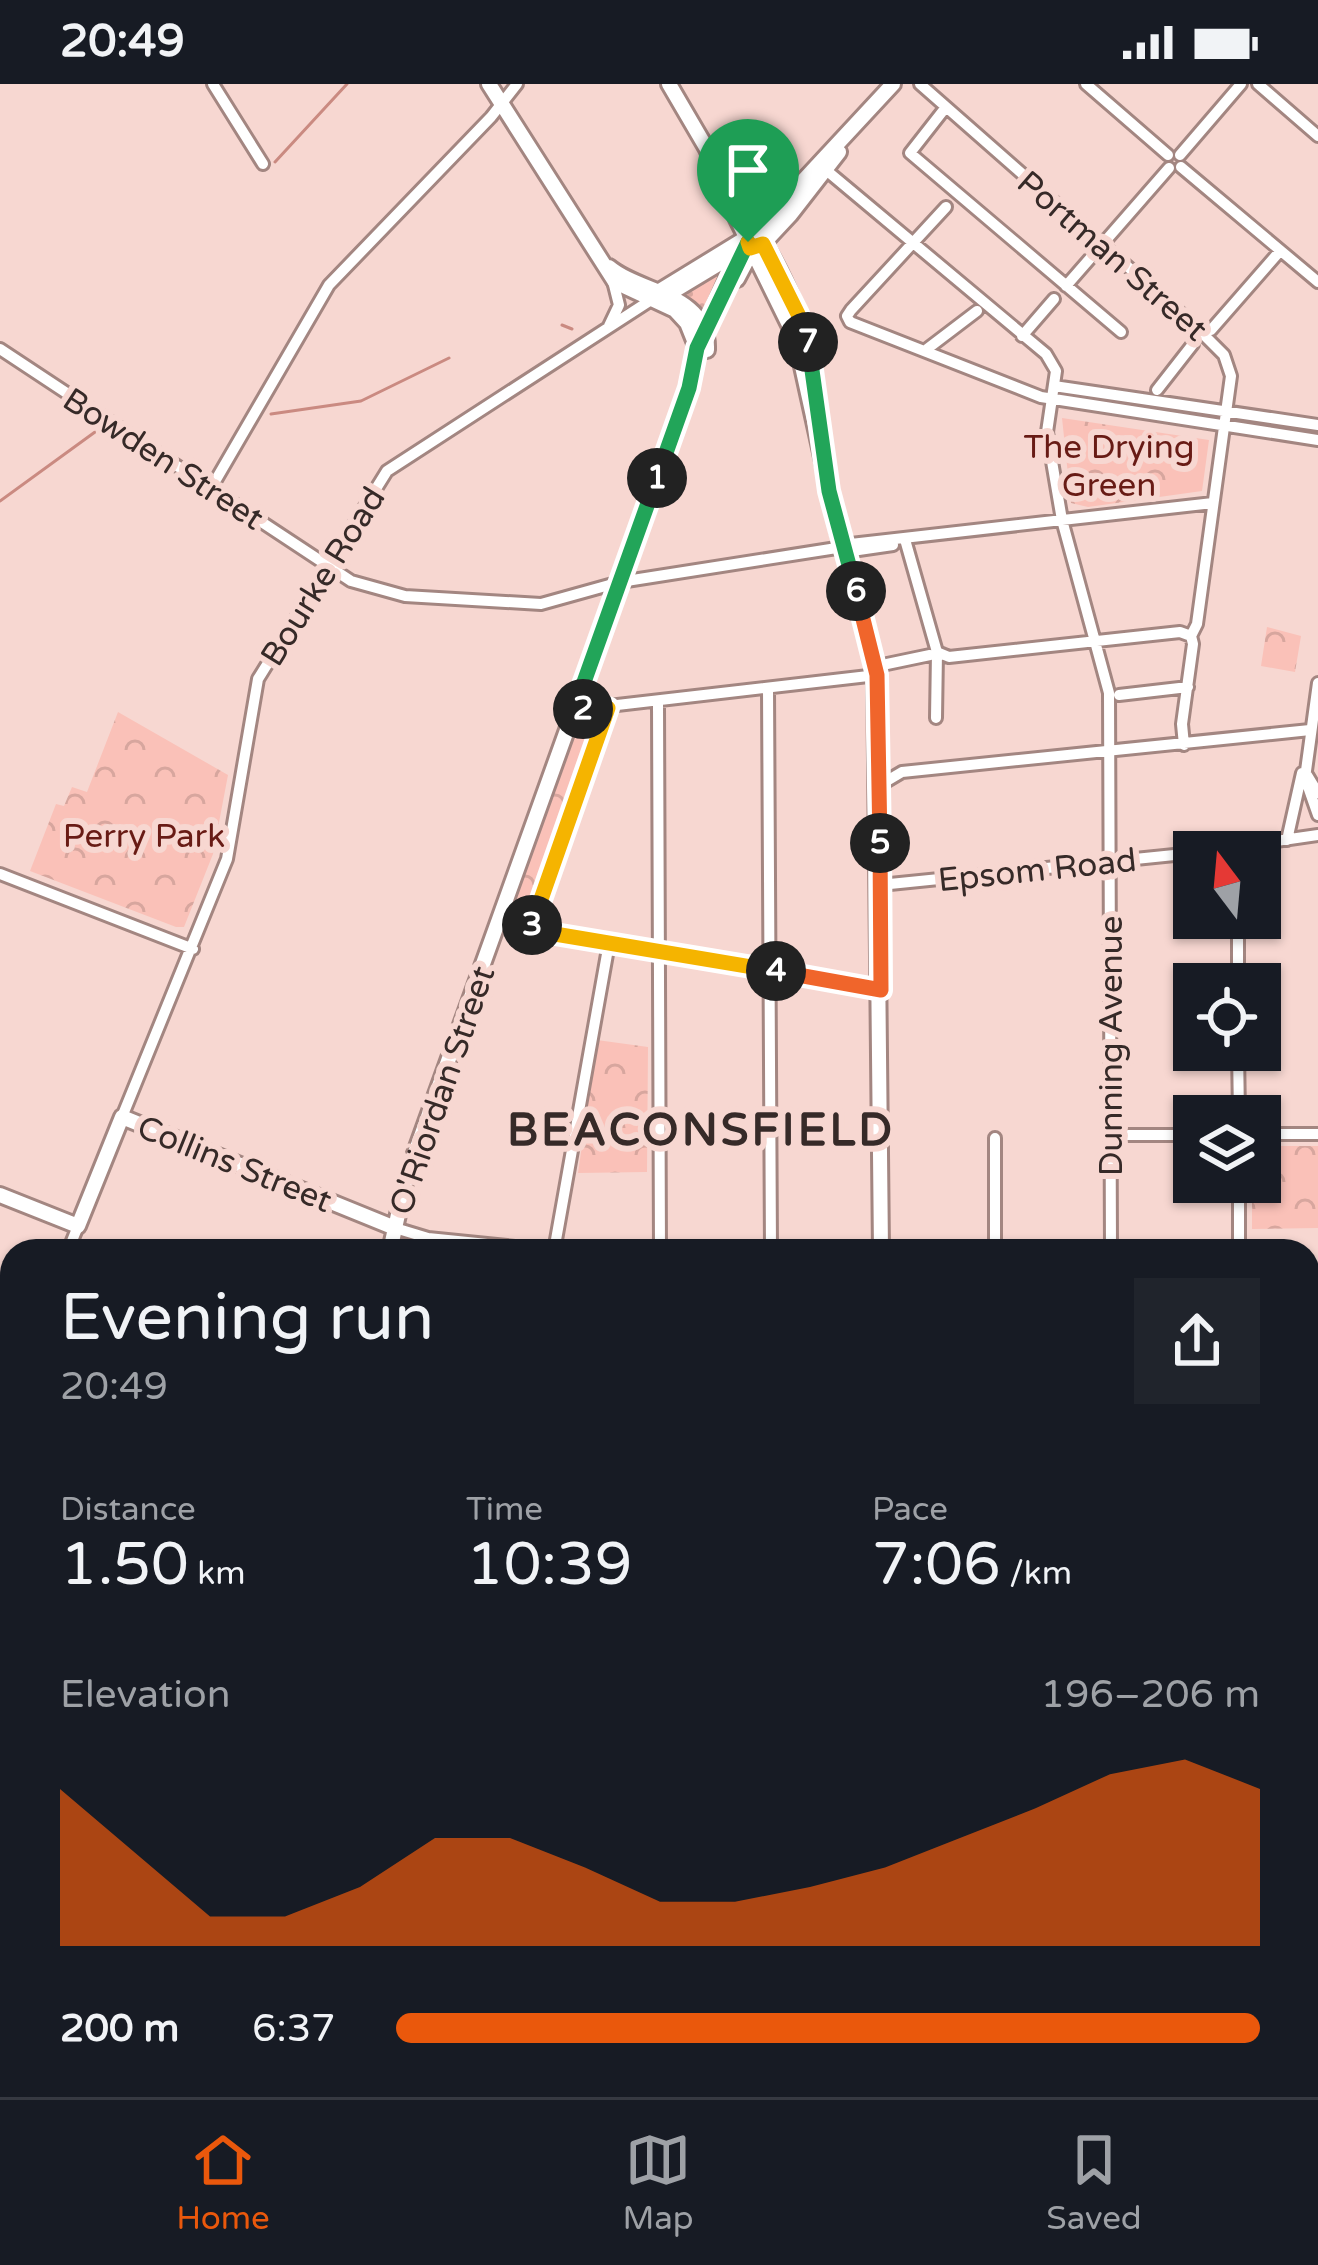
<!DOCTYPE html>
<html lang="en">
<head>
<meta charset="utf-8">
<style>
  :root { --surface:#171b24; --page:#20242c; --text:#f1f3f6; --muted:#9ea1a6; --line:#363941; --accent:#ea580c }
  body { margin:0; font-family:"Varela Round",sans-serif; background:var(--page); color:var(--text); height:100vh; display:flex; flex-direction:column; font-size:45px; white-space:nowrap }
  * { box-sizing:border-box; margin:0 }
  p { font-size:39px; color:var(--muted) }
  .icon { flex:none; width:66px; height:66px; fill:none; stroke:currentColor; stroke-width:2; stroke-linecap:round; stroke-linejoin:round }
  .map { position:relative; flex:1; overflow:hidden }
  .panel { position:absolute; left:0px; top:1155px; width:1320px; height:858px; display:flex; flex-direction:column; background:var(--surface); border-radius:36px 36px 0 0; box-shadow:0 3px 9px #0004 }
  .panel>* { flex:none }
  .needle { width:78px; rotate:344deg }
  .fabs { position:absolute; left:1173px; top:747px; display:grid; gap:24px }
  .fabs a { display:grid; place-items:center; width:108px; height:108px; border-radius:0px; background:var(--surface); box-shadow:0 3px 9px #0004; font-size:60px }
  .pin { position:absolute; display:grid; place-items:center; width:102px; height:102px; color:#fff; margin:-123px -51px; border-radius:50% 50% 50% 0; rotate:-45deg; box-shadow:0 0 12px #0007 }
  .pin .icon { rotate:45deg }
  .km { position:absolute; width:60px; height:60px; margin:-30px; border-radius:50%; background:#222; color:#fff; font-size:33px; line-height:60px; text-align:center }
  .round { display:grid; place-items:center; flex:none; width:126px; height:126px; border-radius:0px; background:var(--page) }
  .summary { display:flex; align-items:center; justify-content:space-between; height:204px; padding:0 60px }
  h1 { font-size:66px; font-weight:600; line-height:90px }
  .metrics { display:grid; grid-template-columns:repeat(3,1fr); gap:18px; height:204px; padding:12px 60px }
  .metrics div { display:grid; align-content:center }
  .metrics b { font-size:60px; font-weight:600 }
  .metrics small { font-size:33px; font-weight:400 }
  .metrics p { font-size:33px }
  .chart { height:336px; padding:24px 60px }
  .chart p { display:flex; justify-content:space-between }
  .chart svg { width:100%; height:216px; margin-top:12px; fill:var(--accent); opacity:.7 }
  ul { padding:0 60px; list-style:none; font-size:39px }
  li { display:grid; grid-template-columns:192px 144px 1fr; align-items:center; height:90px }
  li i { height:30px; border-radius:15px; background:var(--accent) }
  .status { display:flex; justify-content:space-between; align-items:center; height:84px; padding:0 60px; background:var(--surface); direction:ltr }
  .status svg { height:33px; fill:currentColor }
  .menu { display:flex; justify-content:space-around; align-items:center; height:168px; border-top:3px solid var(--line); background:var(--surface); font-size:33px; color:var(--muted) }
  .menu a { display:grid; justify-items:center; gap:6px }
  .menu .current { color:var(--accent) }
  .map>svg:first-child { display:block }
  .park { fill:url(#park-crowns) }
  .garden { fill:url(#garden-dots) }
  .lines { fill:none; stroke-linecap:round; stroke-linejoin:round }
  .stream { stroke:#ca8a81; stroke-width:3 }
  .minor-casing { stroke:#a38681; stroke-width:16 }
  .major-casing { stroke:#a38681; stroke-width:20 }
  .minor { stroke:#fff; stroke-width:10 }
  .major { stroke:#fff; stroke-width:14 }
  .split-1-casing { stroke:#fff; stroke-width:24 }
  .split-2-casing { stroke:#fff; stroke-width:24 }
  .split-3-casing { stroke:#fff; stroke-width:24 }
  .split-4-casing { stroke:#fff; stroke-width:24 }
  .split-5-casing { stroke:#fff; stroke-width:24 }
  .split-6-casing { stroke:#fff; stroke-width:24 }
  .split-7-casing { stroke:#fff; stroke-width:24 }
  .split-8-casing { stroke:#fff; stroke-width:24 }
  .split-1 { stroke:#22a559; stroke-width:15 }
  .split-2 { stroke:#22a559; stroke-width:15 }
  .split-3 { stroke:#f5b400; stroke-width:15 }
  .split-4 { stroke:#f5b400; stroke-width:15 }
  .split-5 { stroke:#f0652b; stroke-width:15 }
  .split-6 { stroke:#f0652b; stroke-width:15 }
  .split-7 { stroke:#22a559; stroke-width:15 }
  .split-8 { stroke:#f5b400; stroke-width:15 }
  .labels { text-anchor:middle; stroke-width:12; stroke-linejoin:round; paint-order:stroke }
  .street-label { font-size:33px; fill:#362a28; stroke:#f7d7d1 }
  .park-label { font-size:33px; fill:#681b15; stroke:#f7d7d1 }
  .district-label { font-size:45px; font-weight:bold; letter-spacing:3px; fill:#362a28; stroke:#f7d7d1 }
</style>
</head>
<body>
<div class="status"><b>20:49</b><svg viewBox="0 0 49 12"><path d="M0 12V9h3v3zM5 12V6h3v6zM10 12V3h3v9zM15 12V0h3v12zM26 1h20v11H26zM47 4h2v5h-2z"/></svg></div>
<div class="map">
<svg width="1318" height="2013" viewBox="0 0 1318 2013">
  <defs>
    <pattern id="park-crowns" width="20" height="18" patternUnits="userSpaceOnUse" patternTransform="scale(3)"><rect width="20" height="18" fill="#fac1b8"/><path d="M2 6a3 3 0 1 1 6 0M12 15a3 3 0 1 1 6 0" fill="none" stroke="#d7a69e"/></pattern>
    <pattern id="garden-dots" width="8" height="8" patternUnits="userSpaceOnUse" patternTransform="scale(3)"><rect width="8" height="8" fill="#fac1b8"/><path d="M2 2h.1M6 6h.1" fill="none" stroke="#d7a69e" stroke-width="1.8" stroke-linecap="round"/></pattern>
  </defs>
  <rect width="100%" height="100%" fill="#f7d7d1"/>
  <path class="park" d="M 1062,334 L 1209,356 L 1202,407 L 1088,423 L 1071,419 Z
    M 1267,543 L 1301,552 L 1295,588 L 1261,582 Z
    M 581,625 L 600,629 L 530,836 L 510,833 Z
    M 118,628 L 228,691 L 213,770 L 184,843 L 176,843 L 30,787 L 56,720 L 64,722 L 72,703 L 87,708 Z
    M 597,956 L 648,963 L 647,1088 L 578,1089 Z
    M 1260,1062 L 1318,1062 L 1318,1144 L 1252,1145 L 1252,1098 L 1260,1098 Z"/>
  <path class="garden" d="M 722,185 L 708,223 L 698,225 L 685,213 L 687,208 Z"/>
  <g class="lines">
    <path class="stream" d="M 275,78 L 347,0
      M 562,241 L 572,245
      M 271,330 L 361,317 L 449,274
      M 0,417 L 95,348"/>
    <defs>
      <path id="minor" d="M 213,0 L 263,80
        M 920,0 L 1194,241 L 1224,271 L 1231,292 L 1197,540 L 1191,552 L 1193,560 L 1182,640 L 1184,661
        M 1086,0 L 1168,71
        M 1258,0 L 1318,52
        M 946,23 L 910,69 L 1121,248
        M 1180,71 L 1241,0
        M 1181,83 L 1318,198
        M 826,86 L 1046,270 L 1056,287 L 1047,348 L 1062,436 L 1109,609 L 1111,1167
        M 946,123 L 851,226 L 847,232 L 850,238 L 1041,313 L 1318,356
        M 1066,202 L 1169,84
        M 609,242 L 619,221 L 613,197
        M 1211,246 L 1280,167
        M 1022,252 L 1054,215
        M 0,265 L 351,497 L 405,512 L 541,520 L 620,498 L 843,463
        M 927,265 L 977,227
        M 1054,302 L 1318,341
        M 1157,306 L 1193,260
        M 210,406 L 329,201 L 491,33 L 517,0
        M 906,459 L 937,568 L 936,634
        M 842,461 L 1213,419
        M 845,468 L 893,461
        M 937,568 L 949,573 L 1180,548 L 1191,552
        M 887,580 L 930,571
        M 1318,599 L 1305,694 L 1318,731
        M 768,604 L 771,1167
        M 1119,611 L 1188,603
        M 658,619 L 660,1167
        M 574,626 L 877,591
        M 1307,691 L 1318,709
        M 880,701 L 902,688 L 1310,646
        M 1287,756 L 1302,689
        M 1199,768 L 1318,751
        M 0,790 L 193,865
        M 880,801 L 1194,769
        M 1238,834 L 1238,900
        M 497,839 L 881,906
        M 531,846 L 608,624
        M 1238,966 L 1239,1032
        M 122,1033 L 227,775 L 258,595 L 387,387 L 651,216
        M 1260,1050 L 1318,1050
        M 1110,1051 L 1194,1051
        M 1239,1098 L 1239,1167
        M 395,1144 L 428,1154 L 555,1167
        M 68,1167 L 78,1142
        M 554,1167 L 609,859
        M 995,1167 L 995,1054
        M 1308,1239 L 1318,1239
        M 0,1343 L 12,1312
        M 1308,1356 L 1318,1356
        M 1308,1574 L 1318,1574
        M 0,1717 L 12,1720
        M 1308,1833 L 1318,1833
        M 1115,2001 L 1115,2013
        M 1242,2001 L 1242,2013
        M 725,2013 L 731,2001"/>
      <path id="major" d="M 489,0 L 615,198 L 675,226 L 687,239 L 697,264
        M 669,0 L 707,65 L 737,135 L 796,255 L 839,450 L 875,578 L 881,1167
        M 734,116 C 771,162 803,227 813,285
        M 609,183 C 641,210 709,209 707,266
        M 737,195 L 746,178 L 790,131 L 839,68
        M 658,208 L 751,151
        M 667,211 L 740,167
        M 0,1111 L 78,1142 L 122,1033 L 395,1144
        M 390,1167 L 406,1094 L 635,457 L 689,304 L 697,264 L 731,186 L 751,153 L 893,0
        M 214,2013 L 216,2001
        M 881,2013 L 882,2001"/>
    </defs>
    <use href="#minor" class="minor-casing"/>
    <use href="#major" class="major-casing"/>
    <use href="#minor" class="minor"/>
    <use href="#major" class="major"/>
  </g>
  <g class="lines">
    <defs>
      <path id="split-1" d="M 657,394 L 689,304 L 697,264 L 748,158"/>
      <path id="split-2" d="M 583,625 L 574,626 L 657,394"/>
      <path id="split-3" d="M 532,841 L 608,624 L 583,625"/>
      <path id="split-4" d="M 532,841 L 531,846 L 776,887"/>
      <path id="split-5" d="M 776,887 L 881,906 L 880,759"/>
      <path id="split-6" d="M 856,507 L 877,591 L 880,759"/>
      <path id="split-7" d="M 808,258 L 829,407 L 856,507"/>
      <path id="split-8" d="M 748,158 L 750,164 L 763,160 L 798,230 L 808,258"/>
    </defs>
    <use href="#split-1" class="split-1-casing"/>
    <use href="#split-2" class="split-2-casing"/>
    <use href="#split-3" class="split-3-casing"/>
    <use href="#split-4" class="split-4-casing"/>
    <use href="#split-5" class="split-5-casing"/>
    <use href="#split-6" class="split-6-casing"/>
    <use href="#split-7" class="split-7-casing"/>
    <use href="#split-8" class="split-8-casing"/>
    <use href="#split-1" class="split-1"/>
    <use href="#split-2" class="split-2"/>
    <use href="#split-3" class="split-3"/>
    <use href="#split-4" class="split-4"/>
    <use href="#split-5" class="split-5"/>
    <use href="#split-6" class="split-6"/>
    <use href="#split-7" class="split-7"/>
    <use href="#split-8" class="split-8"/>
  </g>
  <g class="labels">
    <g class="street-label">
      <text transform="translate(1113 171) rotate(41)" y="12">Portman Street</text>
      <text transform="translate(164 374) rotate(33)" y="12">Bowden Street</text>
      <text transform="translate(322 492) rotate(-58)" y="12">Bourke Road</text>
      <text transform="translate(1037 785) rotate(-6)" y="12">Epsom Road</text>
      <text transform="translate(1110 962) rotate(-90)" y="12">Dunning Avenue</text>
      <text transform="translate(441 1006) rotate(-71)" y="12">O'Riordan Street</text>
      <text transform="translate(235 1079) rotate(22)" y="12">Collins Street</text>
    </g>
    <g class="park-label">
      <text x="1109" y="374">The Drying<tspan x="1109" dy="38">Green</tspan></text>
      <text x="144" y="763">Perry Park</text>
    </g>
    <g class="district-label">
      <text x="701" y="1061">BEACONSFIELD</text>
    </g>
  </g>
</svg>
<div class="fabs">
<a><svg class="needle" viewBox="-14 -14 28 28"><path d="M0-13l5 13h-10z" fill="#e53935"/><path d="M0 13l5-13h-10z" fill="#9ea1a6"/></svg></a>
<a><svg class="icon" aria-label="locate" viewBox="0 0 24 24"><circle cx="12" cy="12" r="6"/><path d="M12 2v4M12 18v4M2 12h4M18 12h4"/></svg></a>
<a><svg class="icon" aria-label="layers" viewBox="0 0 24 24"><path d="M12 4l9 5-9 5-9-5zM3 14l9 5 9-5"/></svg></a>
</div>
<div class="pin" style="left:748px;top:158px;background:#1e9e55"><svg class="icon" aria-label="arrive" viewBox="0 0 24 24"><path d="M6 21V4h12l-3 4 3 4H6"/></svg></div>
<b class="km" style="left:657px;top:394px">1</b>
<b class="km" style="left:583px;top:625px">2</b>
<b class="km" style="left:532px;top:841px">3</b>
<b class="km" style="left:776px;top:887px">4</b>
<b class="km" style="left:880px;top:759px">5</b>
<b class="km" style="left:856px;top:507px">6</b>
<b class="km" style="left:808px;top:258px">7</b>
<section class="panel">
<div class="summary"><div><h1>Evening run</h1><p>20:49</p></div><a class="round"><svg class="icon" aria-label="share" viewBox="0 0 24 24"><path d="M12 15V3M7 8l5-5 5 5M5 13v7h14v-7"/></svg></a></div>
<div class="metrics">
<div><p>Distance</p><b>1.50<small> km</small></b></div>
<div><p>Time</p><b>10:39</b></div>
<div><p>Pace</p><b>7:06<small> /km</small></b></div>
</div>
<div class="chart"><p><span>Elevation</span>196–206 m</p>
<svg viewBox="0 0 160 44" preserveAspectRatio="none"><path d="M0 44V12L10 25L20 38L30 38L40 32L50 22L60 22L70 28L80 35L90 35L100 32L110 28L120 22L130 16L140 9L150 6L160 12V44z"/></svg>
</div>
<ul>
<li><b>200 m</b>6:37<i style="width:100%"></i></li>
</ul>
</section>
</div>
<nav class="menu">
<a class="current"><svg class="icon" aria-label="home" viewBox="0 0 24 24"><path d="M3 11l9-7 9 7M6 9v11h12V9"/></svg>Home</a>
<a><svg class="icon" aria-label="map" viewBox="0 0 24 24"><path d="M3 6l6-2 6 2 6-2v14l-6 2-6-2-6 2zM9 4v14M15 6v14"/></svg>Map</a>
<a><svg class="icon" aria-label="saved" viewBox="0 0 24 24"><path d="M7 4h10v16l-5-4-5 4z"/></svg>Saved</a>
</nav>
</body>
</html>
